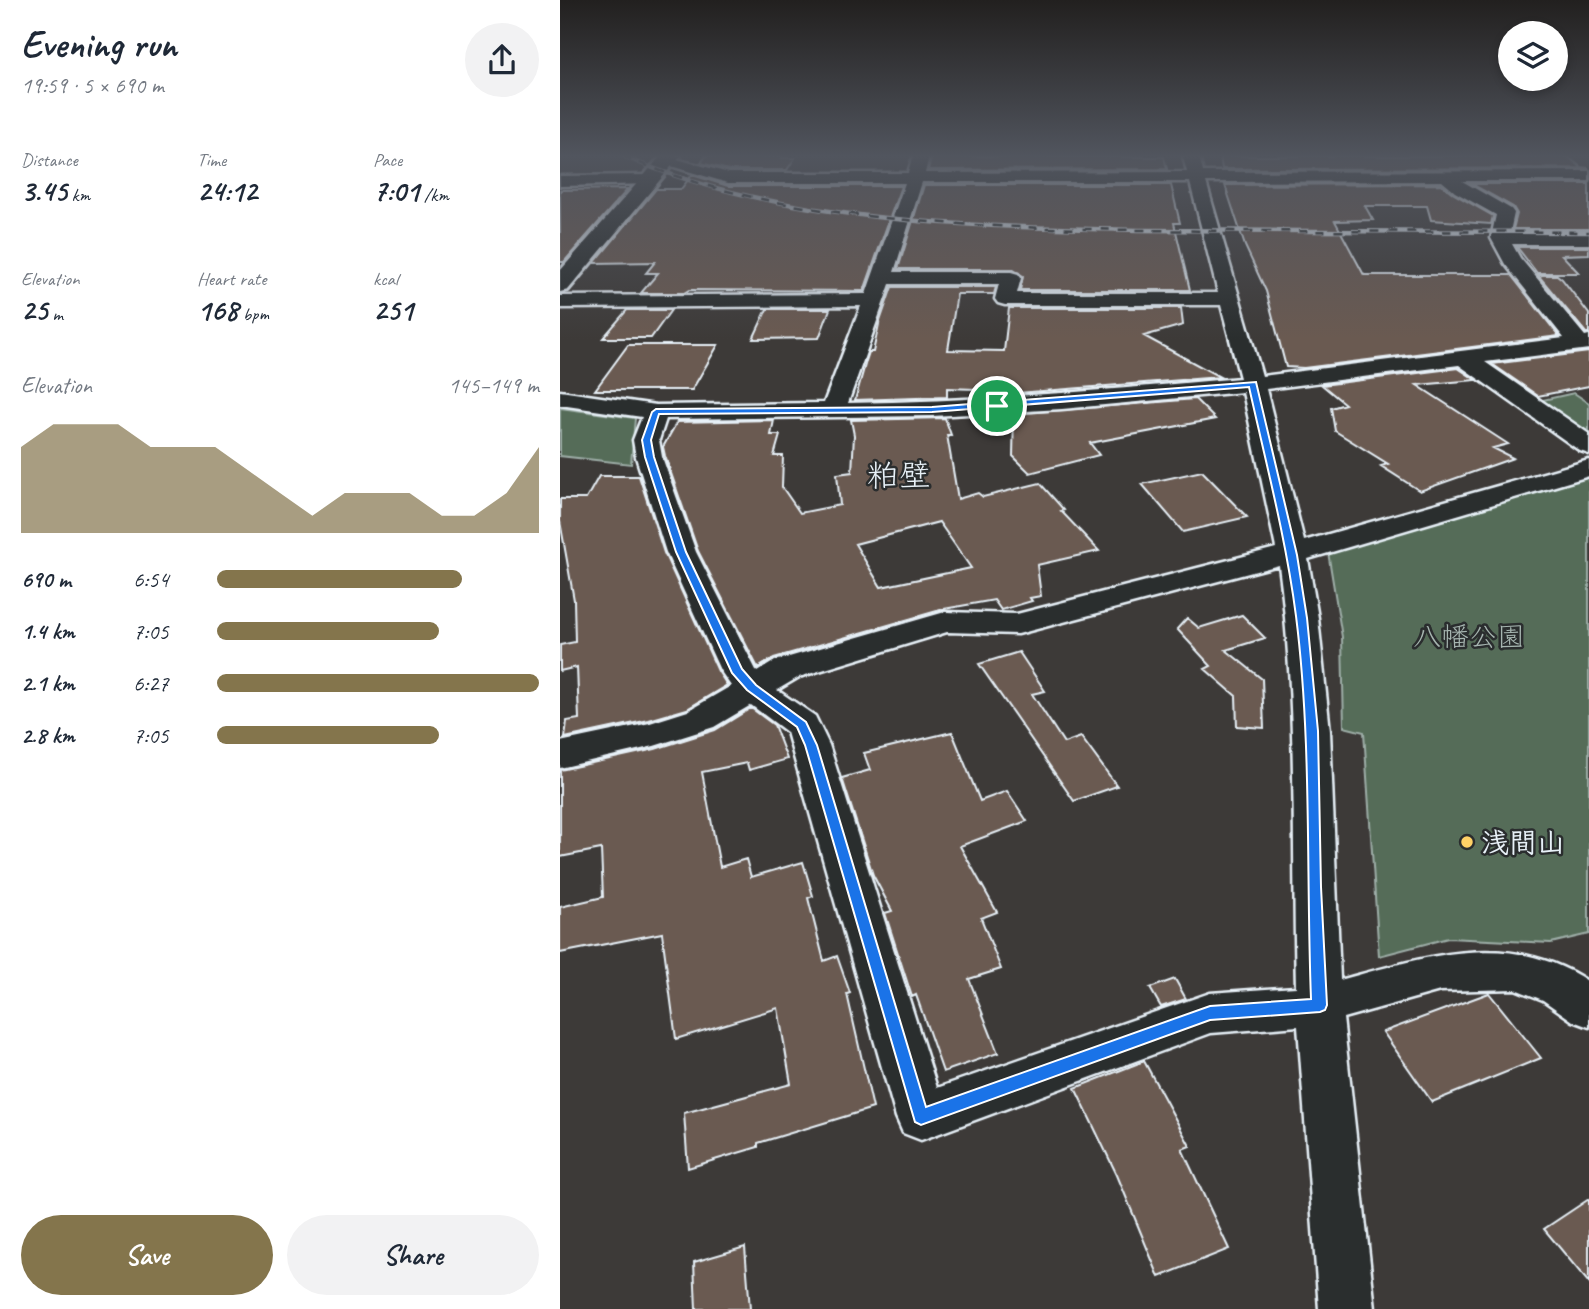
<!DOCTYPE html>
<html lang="en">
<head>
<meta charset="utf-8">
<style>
  :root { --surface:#fff; --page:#f2f2f3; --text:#1f2937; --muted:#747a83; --accent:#84754c }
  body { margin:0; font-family:Caveat,"Klee One",sans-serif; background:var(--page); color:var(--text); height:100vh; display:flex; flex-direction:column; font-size:26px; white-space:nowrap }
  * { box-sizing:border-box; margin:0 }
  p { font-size:23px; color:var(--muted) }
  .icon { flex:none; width:38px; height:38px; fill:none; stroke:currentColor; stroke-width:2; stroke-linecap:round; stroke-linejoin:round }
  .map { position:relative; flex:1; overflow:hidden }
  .drawer { display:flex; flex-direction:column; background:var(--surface); width:560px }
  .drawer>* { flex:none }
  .fabs { position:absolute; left:938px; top:21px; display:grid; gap:14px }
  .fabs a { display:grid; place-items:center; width:70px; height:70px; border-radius:50%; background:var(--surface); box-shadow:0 4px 10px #0003; font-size:35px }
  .pin { position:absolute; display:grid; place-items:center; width:60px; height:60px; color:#fff; margin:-30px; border:4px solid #fff; border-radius:50%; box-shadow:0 2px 7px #0007 }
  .round { display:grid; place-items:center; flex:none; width:74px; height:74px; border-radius:37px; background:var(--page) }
  .head { display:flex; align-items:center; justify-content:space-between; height:119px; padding:0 21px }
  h1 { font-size:38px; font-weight:600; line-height:52px }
  .figures { display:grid; grid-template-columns:repeat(3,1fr); gap:10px; height:119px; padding:7px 21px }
  .figures div { display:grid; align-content:center }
  .figures b { font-size:30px; font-weight:600 }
  .figures small { font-size:19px; font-weight:400 }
  .figures p { font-size:19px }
  .chart { height:196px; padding:14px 21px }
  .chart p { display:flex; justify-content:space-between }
  .chart svg { width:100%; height:126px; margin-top:7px; fill:var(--accent); opacity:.7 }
  .button { display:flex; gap:14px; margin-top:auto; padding:14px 21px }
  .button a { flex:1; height:80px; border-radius:42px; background:var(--accent); color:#fff; font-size:28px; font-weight:600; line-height:80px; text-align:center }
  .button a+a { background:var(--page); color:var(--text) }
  ul { padding:0 21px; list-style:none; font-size:23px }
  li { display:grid; grid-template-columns:112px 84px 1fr; align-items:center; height:52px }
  li i { height:18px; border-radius:9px; background:var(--accent) }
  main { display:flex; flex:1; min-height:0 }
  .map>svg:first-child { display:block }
  .green { fill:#556c58; stroke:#9eaea8; stroke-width:2 }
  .building { fill:#6a5a51; stroke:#e8f1f8; stroke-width:2; fill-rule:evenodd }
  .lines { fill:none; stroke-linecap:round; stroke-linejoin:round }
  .minor-casing { stroke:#e8f1f8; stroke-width:5 }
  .major-casing { stroke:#e8f1f8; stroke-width:6 }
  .minor { fill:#2a2d2e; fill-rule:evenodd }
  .major { fill:#2a2d2e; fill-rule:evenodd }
  .rail-casing { stroke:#e8f1f8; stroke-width:4.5 }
  .rail { stroke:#2a2d2e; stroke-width:2.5; stroke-dasharray:9; stroke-linecap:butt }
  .route { fill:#1a73e8; stroke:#fff; stroke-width:2; fill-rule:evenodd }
  .poi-dot { fill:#ffd166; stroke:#2a2d2e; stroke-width:2.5 }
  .labels { text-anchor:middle; stroke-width:5; stroke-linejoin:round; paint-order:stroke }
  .park-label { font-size:28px; fill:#a6b5b0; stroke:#2a2d2e }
  .poi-label { font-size:28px; font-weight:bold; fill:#e8f1f8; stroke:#2a2d2e; text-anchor:start }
  .quarter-label { font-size:32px; fill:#e8f1f8; stroke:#2a2d2e }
</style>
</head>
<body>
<main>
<section class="drawer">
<div class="head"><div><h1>Evening run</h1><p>19:59 · 5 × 690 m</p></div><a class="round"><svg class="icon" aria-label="share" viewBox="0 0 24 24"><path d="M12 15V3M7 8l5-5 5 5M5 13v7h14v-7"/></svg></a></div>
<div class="figures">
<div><p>Distance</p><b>3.45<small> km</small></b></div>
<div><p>Time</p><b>24:12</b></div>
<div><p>Pace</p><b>7:01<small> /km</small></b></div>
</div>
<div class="figures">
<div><p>Elevation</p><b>25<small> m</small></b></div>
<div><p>Heart rate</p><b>168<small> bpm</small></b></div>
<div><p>kcal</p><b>251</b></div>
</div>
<div class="chart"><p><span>Elevation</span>145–149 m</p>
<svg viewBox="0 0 160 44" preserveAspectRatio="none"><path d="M0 44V14L10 6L20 6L30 6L40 14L50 14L60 14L70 22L80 30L90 38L100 30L110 30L120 30L130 38L140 38L150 30L160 14V44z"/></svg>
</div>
<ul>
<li><b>690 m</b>6:54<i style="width:76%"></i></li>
<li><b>1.4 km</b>7:05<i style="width:69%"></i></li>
<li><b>2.1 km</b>6:27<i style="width:100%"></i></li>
<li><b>2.8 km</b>7:05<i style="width:69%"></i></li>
</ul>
<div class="button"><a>Save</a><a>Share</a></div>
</section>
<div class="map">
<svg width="1029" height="1309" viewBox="0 0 1029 1309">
  <rect width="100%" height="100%" fill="#3d3a38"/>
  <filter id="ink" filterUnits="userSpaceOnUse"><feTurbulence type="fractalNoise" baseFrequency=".0143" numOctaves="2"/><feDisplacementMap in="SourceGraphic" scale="14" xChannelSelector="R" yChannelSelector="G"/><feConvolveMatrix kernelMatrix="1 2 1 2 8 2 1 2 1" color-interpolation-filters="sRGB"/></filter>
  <g filter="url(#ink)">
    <path class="green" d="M 1014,393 L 1029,403 L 1029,440 L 974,402 Z
      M 0,408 L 75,418 L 71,464 L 0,456 Z
      M 1029,472 L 1029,934 L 991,943 L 888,938 L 819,956 L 804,732 L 784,727 L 782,637 L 768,552 Z"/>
    <path class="building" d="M 146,156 L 223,156 L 222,158 L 235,158 L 227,170 L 169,170 L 141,163 Z
      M 372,156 L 604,157 L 607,169 L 368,170 Z
      M 660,156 L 1007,156 L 1021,167 L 1029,168 L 662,169 Z
      M 132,175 L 168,186 L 341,186 L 304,291 L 129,290 L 124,293 L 81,293 L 98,273 L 86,273 L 95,262 L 34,263 L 96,189 L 121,189 Z
      M 881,184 L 894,194 L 933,216 L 931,224 L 871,220 L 867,206 L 805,206 L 813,220 L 775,221 L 804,275 L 951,275 L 999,336 L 744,368 L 726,367 L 706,291 L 685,246 L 665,185 Z
      M 912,184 L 1029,184 L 1029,229 L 953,229 L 957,214 L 953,207 Z
      M 364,185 L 611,185 L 620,223 L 614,223 L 630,290 L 460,290 L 463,276 L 452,269 L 338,269 Z
      M 68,189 L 4,262 L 0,262 L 0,190 Z
      M 957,247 L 1029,247 L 1029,254 L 1002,255 L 1019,273 L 977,273 Z
      M 978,275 L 997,275 L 1002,279 L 1029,314 L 1029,333 L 1026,333 Z
      M 332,287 L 436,287 L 434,294 L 397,294 L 388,350 L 444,351 L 449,308 L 621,308 L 623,325 L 584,336 L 660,377 L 446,394 L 446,390 L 387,388 L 387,397 L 295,400 L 306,361 L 309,352 L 313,352 L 319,324 Z
      M 207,309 L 270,309 L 259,338 L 193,339 Z
      M 67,310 L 111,310 L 91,338 L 43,338 Z
      M 68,345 L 158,345 L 132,390 L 35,390 Z
      M 1029,352 L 1029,386 L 978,396 L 932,364 Z
      M 898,368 L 916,380 L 857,385 L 948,444 L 933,448 L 953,458 L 860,491 L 821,466 L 828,464 L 775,431 L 771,408 L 785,404 L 762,385 Z
      M 635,399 L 655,419 L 530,443 L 539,455 L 470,473 L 453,456 L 454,414 Z
      M 385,418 L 391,435 L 387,435 L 398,499 L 418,493 L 423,497 L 480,483 L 504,510 L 501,511 L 539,551 L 477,565 L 481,596 L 470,598 L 472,601 L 441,610 L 434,600 L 384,609 L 214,658 L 198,668 L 138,551 L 105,456 L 103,447 L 117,422 L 214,420 L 211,435 L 220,435 L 214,456 L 223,456 L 222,487 L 240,513 L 280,505 L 277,474 L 292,472 L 294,435 L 291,420 ZM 379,522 L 411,568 L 321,587 L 295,544 Z
      M 642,471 L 687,517 L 623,532 L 582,484 Z
      M 39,476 L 79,476 L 104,553 L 158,671 L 167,685 L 127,709 L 89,720 L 5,738 L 7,721 L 19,719 L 17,667 L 0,671 L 0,645 L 15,642 L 14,600 L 0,521 L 0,499 L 26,499 Z
      M 682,615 L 705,638 L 666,650 L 702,679 L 704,728 L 677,726 L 676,696 L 645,669 L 651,666 L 617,629 L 627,618 L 639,628 Z
      M 459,652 L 485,691 L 472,694 L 504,743 L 521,737 L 557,786 L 514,801 L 419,664 Z
      M 191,708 L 214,725 L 227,759 L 189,770 L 187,763 L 142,772 L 160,867 L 186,859 L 191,877 L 243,862 L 253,896 L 248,898 L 264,961 L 277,956 L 290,993 L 287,994 L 313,1108 L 198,1143 L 198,1147 L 128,1168 L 124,1113 L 231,1084 L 218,1008 L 116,1039 L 102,933 L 0,953 L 0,907 L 43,897 L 41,849 L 0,857 L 0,770 L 95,749 L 155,730 Z
      M 392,732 L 420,801 L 447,791 L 467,821 L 400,846 L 437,912 L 421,918 L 441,969 L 409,979 L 438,1053 L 383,1072 L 356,995 L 352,997 L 325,913 L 332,911 L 313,875 L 282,778 L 310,770 L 304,753 Z
      M 615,979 L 626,999 L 601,1007 L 590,988 Z
      M 929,993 L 981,1058 L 872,1102 L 823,1032 Z
      M 584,1061 L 630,1146 L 622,1149 L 669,1249 L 599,1277 L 557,1175 L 515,1088 Z
      M 1029,1199 L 1029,1283 L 984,1229 Z
      M 185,1247 L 190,1309 L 136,1309 L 134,1262 Z"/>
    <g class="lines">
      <defs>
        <path id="minor" d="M 105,156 L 169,173 L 348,173 L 353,156 L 369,156 L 365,173 L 627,172 L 623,156 L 639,156 L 643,172 L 1029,171 L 1029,181 L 902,181 L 951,209 L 954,213 L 950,232 L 1029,232 L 1029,244 L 952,244 L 960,258 L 1025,336 L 1029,335 L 1029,349 L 925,362 L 1029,434 L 1029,454 L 1020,451 L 899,365 L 706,389 L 744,541 L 1029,460 L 1029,476 L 748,559 L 758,618 L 770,731 L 780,980 C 865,957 949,928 1029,982 L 1029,1027 L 1013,1021 L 983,1000 L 955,989 L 880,991 L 783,1018 L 815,1309 L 759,1309 L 738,1026 L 651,1033 L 361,1140 L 343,1133 L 336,1117 L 227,732 L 191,705 L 154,727 L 94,746 L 0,768 L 0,742 L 90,723 L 128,711 L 171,686 L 160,670 L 106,552 L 76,457 L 73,440 L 82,417 L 0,405 L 0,391 L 96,405 L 264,403 L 301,306 L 0,308 L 0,296 L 306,294 L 345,183 L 168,183 L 101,163 L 99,160 ZM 882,181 L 895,192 L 936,215 L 931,238 L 945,264 L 1004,338 L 702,376 L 646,182 ZM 362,182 L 630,182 L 658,293 L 457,293 L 461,278 L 458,274 L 451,272 L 334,272 ZM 330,284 L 439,284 L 435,299 L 438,303 L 445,305 L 661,305 L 680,378 C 549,390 419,401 288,403 ZM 683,392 L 716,548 L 457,614 L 385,612 L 215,661 L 197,672 L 136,552 L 102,457 L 99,440 L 106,419 L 372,416 L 502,409 ZM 719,565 C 738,705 732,846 736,987 L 650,993 L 377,1088 L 269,745 L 255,716 L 217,690 L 239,677 L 387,632 L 458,634 Z
          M 87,175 L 95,180 L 93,184 L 0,186 L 0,176 Z"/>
        <path id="major" d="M 101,156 L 120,156 L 8,290 L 0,292 L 0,271 Z"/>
      </defs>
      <use href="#minor" class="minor-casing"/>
      <use href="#major" class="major-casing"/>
      <use href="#minor" class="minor"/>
      <use href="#major" class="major"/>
      <defs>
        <path id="rail" d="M 63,156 C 218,223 412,227 579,230 C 729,232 879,231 1029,232"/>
      </defs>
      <use href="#rail" class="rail-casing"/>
      <use href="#rail" class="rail"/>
    </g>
  </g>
  <linearGradient id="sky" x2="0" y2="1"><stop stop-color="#22201f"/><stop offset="0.46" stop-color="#51555e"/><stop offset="1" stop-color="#51555e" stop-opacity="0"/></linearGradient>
  <rect width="1029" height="339" fill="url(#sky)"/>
  <path class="route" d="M 696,382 L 737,555 L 747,618 L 758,731 L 761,887 L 767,1005 L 765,1010 L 760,1012 L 650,1020 L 361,1125 L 355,1122 L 245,745 L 237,727 L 187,690 L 172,673 L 116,552 L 85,457 L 82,440 L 92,412 L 96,409 L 372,407 ZM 689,387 C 706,463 726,539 736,616 C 752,743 746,872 751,999 L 650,1006 L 366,1107 L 257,745 L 246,722 L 196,685 L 182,669 L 126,552 L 94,457 L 91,440 L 99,414 L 372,412 Z"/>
  <circle class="poi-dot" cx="907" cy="842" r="7"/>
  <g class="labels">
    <g class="park-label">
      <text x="909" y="646">八幡公園</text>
    </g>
    <g class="poi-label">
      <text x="921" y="852">浅間山</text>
    </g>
    <g class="quarter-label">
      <text x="339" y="486">粕壁</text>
    </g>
  </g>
</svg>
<div class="fabs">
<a><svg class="icon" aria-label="layers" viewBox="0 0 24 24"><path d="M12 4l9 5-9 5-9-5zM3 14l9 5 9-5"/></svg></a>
</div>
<div class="pin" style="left:437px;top:406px;background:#1e9e55"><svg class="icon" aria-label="arrive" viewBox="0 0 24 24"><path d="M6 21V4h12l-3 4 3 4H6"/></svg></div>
</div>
</main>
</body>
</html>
